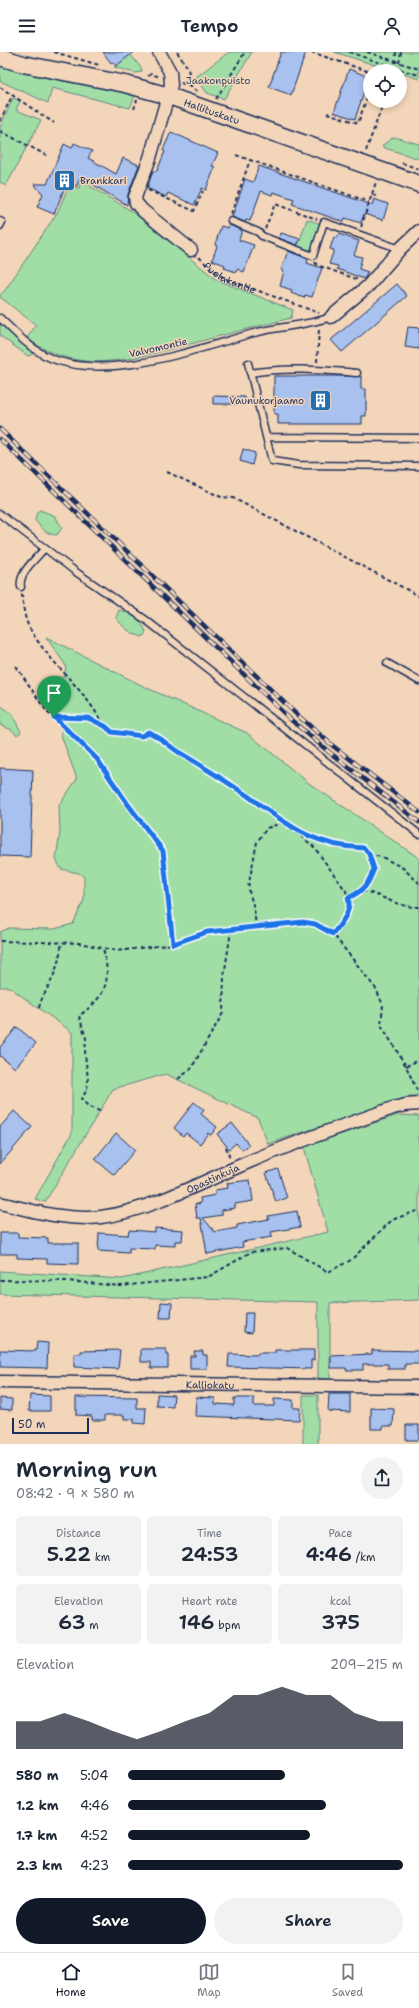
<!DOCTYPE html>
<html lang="en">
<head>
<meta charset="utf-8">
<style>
  :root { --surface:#fff; --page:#f2f2f3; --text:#1f2937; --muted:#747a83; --line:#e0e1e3; --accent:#111827 }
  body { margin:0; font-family:"Shantell Sans",sans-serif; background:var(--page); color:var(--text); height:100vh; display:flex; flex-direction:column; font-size:15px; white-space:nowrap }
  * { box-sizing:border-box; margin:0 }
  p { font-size:13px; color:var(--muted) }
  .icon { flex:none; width:22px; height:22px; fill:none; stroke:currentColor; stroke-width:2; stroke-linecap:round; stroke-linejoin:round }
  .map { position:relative; height:1392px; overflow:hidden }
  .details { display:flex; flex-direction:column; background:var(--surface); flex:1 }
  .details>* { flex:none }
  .controls { position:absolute; left:363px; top:12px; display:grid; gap:8px }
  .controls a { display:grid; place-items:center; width:44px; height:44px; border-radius:50%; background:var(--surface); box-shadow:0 2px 6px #0003; font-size:20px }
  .scale { position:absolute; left:12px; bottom:10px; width:77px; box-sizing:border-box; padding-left:4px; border:2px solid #1b2f5e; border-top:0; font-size:11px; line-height:14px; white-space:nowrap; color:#1b2f5e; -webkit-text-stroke:3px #f3d6b9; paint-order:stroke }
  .pin { position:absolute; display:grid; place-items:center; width:34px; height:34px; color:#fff; margin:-41px -17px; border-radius:50% 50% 50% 0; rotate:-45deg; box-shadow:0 0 4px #0007 }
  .pin .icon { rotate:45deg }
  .round { display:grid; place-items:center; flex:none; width:42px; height:42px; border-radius:21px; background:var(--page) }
  .headline { display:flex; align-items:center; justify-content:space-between; height:68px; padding:0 16px }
  h1 { font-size:22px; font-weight:600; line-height:30px }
  .figures { display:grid; grid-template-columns:repeat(3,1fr); gap:6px; height:68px; padding:4px 16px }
  .figures div { display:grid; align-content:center; border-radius:6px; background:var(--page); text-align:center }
  .figures b { font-size:20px; font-weight:600 }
  .figures small { font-size:11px; font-weight:400 }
  .figures p { font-size:11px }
  .chart { height:112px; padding:8px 16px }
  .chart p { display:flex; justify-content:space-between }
  .chart svg { width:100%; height:72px; margin-top:4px; fill:var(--accent); opacity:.7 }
  .primary-button { display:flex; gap:8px; margin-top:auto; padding:8px 16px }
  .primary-button a { flex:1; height:46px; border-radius:24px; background:var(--accent); color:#fff; font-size:16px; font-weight:600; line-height:46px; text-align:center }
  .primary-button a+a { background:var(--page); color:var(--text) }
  ul { padding:0 16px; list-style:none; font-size:13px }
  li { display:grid; grid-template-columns:64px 48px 1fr; align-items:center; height:30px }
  li i { height:10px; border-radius:5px; background:var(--accent) }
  header { display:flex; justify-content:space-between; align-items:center; height:52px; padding:0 16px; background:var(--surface); font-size:18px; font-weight:600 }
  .menu { display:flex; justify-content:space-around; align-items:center; height:56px; border-top:1px solid var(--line); background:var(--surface); font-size:11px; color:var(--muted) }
  .menu a { display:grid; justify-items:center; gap:2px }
  .menu .current { color:var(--accent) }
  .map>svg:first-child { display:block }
  .green { fill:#a1dea6; stroke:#5e8682 }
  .building { fill:#a9c1ee; stroke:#1b2f5e }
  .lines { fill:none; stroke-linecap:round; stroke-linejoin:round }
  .service-casing { stroke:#1b2f5e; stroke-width:9 }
  .minor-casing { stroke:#1b2f5e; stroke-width:15 }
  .tertiary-casing { stroke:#1b2f5e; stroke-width:19 }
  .path { stroke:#1b2f5e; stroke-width:2; stroke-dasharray:4 3; stroke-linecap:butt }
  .service { stroke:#f3d6b9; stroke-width:6 }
  .minor { stroke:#f3d6b9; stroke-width:12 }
  .tertiary { stroke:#f3d6b9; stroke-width:16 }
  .rail-casing { stroke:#1b2f5e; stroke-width:4.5 }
  .rail { stroke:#f3d6b9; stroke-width:3; stroke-dasharray:9; stroke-linecap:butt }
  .route-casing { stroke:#fff; stroke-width:8 }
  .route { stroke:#1a73e8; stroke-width:5 }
  .labels { text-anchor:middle; stroke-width:3; stroke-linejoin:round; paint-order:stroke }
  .park-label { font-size:10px; fill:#2f4969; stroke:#f3d6b9 }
  .street-label { font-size:10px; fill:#1b2f5e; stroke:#f3d6b9 }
  .poi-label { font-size:10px; fill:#1b2f5e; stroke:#f3d6b9; text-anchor:start }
</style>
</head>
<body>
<header><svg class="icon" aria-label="menu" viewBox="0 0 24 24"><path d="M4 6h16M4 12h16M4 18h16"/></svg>Tempo<svg class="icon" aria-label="person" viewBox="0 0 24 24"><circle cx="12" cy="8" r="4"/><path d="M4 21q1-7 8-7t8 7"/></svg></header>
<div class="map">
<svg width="419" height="1392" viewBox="0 0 419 1392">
  <rect width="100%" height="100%" fill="#f3d6b9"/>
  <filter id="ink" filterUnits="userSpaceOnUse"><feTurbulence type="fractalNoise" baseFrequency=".025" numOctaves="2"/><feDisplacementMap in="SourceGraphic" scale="8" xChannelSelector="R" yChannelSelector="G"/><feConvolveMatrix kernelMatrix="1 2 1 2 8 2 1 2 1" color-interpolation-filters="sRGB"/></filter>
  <g filter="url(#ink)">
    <path class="green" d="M 229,0 L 252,0 L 224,47 L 207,41 L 196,25 Z
      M 334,0 L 419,0 L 419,27 L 400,21 L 400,19 L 394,19 Z
      M 130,2 L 142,17 L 141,20 L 135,21 L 114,15 Z
      M 0,14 L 23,21 L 135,43 L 130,56 L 52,36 L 48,51 L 0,29 Z
      M 13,46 L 20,49 L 16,58 L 41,68 L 6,134 L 0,130 L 0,75 Z
      M 394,85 L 419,92 L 419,107 L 382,95 L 384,92 Z
      M 81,129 L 130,158 L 217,228 L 293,258 L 291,266 C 259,274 226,282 194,291 C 136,306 80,326 27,286 L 36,273 L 0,245 L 0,243 L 6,237 L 57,161 L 69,133 L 79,136 Z
      M 307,167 L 321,172 L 311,199 L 298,194 Z
      M 0,272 L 33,302 L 28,304 L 0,284 Z
      M 40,458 L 55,464 L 62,476 L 57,483 C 47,483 41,476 35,468 L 37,460 Z
      M 119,558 C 131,561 142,568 146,580 L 143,585 C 131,582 124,576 116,566 Z
      M 46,585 L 145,635 L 247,681 L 310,732 L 419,806 L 419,1043 L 408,1045 L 268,1092 L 258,1066 L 166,1022 L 113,1037 L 45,1150 L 35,1147 L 72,1081 L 72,980 L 9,935 L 0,935 L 0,880 L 9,876 L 54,877 L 73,872 L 84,848 L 84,825 L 79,821 L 61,817 L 56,807 L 60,779 L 59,753 L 77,727 L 61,683 L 63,670 L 50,642 L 55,625 L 64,625 L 66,614 Z
      M 0,653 L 12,662 L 21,680 L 17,683 L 12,678 L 0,673 Z
      M 398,1063 L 419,1064 L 419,1248 L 330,1251 L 330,1327 L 318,1326 L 318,1250 L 0,1242 L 0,1219 L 122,1227 L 328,1180 L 304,1095 Z
      M 303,1343 L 318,1343 L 318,1392 L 303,1392 Z"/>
    <path class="building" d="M 103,0 L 134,0 L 116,14 L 113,10 L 111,11 Z
      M 281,0 L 306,0 L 291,43 L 269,35 Z
      M 349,17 L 369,25 L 355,67 L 334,60 Z
      M 171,80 L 218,101 L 212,114 L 215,115 L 206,138 L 202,136 L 194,153 L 168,141 L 166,145 L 147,136 L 153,119 L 157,119 L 165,99 L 163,98 Z
      M 74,91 L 92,99 L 88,106 L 116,122 L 123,106 L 139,113 L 128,142 L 127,153 L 80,125 L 77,134 L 67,130 L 54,162 L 37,155 L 43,142 L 34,132 L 47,132 L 64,92 L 72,96 Z
      M 259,114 L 372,153 L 374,147 L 388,152 L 383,168 L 364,162 L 361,171 L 345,166 L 344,170 L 292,152 L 294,147 L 273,140 L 272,143 L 261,139 L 250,169 L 246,168 L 245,170 L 232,165 L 245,127 L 253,130 Z
      M 229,173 L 242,178 L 239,188 L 254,193 L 244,220 L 237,217 L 236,220 L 224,216 L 225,213 L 212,208 L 217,194 L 215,193 L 221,174 L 228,176 Z
      M 281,181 L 300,187 L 297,193 L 279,186 Z
      M 339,182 L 359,189 L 354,203 L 362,205 L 359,217 L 368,220 L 364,227 L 337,217 L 338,214 L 329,212 L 334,198 L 330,197 L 334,185 L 337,186 Z
      M 288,199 L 308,207 L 307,211 L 322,216 L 312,245 L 305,243 L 304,246 L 291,241 L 292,238 L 280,234 L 284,219 L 281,218 Z
      M 397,232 L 407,244 L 342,300 L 331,288 Z
      M 408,275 L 419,276 L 419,297 L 405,295 Z
      M 274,324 L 361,324 L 361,337 L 366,337 L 366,364 L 362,364 L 362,372 L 278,372 L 278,362 L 274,362 Z
      M 213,344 L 245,345 L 245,352 L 213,352 Z
      M 243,397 L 255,401 L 252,413 L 240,409 Z
      M 0,716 L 33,718 L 30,805 L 0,804 Z
      M 17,975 L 36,991 L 15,1016 L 0,1004 L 0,995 Z
      M 194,1050 L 204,1058 L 201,1062 L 217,1075 L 211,1083 L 208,1081 L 200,1092 L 186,1081 L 183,1084 L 174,1076 Z
      M 14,1059 L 32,1075 L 0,1112 L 0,1075 Z
      M 232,1071 L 249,1093 L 242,1098 L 236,1091 L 229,1097 L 217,1082 Z
      M 116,1081 L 135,1098 L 114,1123 L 95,1107 Z
      M 278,1117 L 287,1146 L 276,1150 L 266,1121 Z
      M 250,1128 L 253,1149 L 235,1152 L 235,1156 L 222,1158 L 222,1163 L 203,1166 L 215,1180 L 237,1176 L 237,1173 L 269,1167 L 268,1164 L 297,1159 L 300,1175 L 271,1180 L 272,1185 L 242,1190 L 243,1195 L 207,1202 L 201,1166 L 197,1166 L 195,1152 L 201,1151 L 200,1146 L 215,1143 L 215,1138 L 228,1136 L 227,1131 Z
      M 155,1176 L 183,1178 L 182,1189 L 175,1189 L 175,1194 L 155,1193 L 155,1197 L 129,1196 L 129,1201 L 98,1199 L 99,1181 L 128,1183 L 129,1178 L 155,1180 Z
      M 0,1181 L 18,1181 L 18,1185 L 48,1186 L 48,1191 L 78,1191 L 78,1212 L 47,1211 L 47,1207 L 17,1206 L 17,1202 L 0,1202 Z
      M 161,1250 L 172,1251 L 171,1266 L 160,1266 Z
      M 245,1261 L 253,1261 L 252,1281 L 244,1280 Z
      M 37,1290 L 48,1291 L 47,1316 L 0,1315 L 0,1298 L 36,1299 Z
      M 141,1297 L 166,1297 L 166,1303 L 168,1303 L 168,1316 L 151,1316 L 151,1310 L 141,1310 Z
      M 120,1298 L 118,1317 L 74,1315 L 74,1302 L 81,1302 L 81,1299 Z
      M 275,1298 L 314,1298 L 314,1308 L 311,1308 L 311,1317 L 228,1315 L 229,1302 L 258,1303 L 258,1301 L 275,1301 Z
      M 372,1298 L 419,1299 L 419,1312 L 405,1312 L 405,1317 L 388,1317 L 388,1312 L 363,1312 L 363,1318 L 346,1318 L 346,1316 L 331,1316 L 331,1304 L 372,1302 Z
      M 194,1299 L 203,1299 L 203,1303 L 207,1303 L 207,1317 L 190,1317 L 190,1304 L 195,1304 Z
      M 157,1342 L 174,1343 L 173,1355 L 157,1354 Z
      M 329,1342 L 350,1342 L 350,1360 L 328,1359 Z
      M 30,1343 L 50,1344 L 50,1359 L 29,1359 Z
      M 76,1345 L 137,1346 L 137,1356 L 146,1356 L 145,1372 L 134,1371 L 134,1367 L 124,1367 L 124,1363 L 105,1363 L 105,1368 L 92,1368 L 92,1364 L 76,1363 Z
      M 196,1345 L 215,1346 L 215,1352 L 234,1353 L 234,1346 L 254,1346 L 254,1354 L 274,1354 L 274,1347 L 293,1348 L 293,1356 L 300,1356 L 299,1368 L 195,1364 Z
      M 0,1346 L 12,1347 L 12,1358 L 0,1357 Z
      M 371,1356 L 394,1357 L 393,1374 L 383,1374 L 383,1377 L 371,1377 Z
      M 406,1373 L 419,1373 L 419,1388 L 406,1388 Z"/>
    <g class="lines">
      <defs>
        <path id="service" d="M 0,169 L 2,170 L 0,174
          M 231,169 L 258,180 L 262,184 L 313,204 L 324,170 L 400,197
          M 0,266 C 14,279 27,294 44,303 C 104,333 194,297 254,281 C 279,274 306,274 331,265
          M 248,311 L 272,409 L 299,413 L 419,414
          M 250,321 C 286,315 321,318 357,321
          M 267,385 L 419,386
          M 0,462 L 76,520 L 146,568 L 419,782
          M 21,535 C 18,521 36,507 44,497
          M 387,611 L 419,629"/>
        <g id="minor">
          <path d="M 159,0 L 170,20 L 171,33 L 150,106 L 135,145 L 136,151 L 142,158 L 191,198"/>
          <path d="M 331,265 L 368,234 L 400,197 L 419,179"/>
          <path id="s2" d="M 0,1151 C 33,1159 67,1169 101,1165 C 149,1159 206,1128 251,1109 C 298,1089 346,1073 393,1056 L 406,1053 L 419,1052"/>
          <path id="s3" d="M 0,1330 L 419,1335"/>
        </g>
        <g id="tertiary">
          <path id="s4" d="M 0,5 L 23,12 L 125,32 L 169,44 L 419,132"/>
        </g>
      </defs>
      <use href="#service" class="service-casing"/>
      <use href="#minor" class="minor-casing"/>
      <use href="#tertiary" class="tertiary-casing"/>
      <g class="path">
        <path d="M 54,0 L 99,13"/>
        <path d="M 177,0 L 188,16 L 191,34 L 198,40"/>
        <path d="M 311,0 L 370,20"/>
        <path d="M 349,0 L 395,16 L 394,19"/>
        <path d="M 367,0 L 419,17"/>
        <path d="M 396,0 L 395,16 L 419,23"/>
        <path d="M 399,11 L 401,0"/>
        <path d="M 148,24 L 151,22 L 160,25"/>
        <path d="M 181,31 L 191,34"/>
        <path d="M 0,35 L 54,71"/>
        <path d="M 216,47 L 245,0"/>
        <path d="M 134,57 L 137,48"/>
        <path d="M 327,61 L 358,71 L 370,37"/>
        <path d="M 0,69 L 13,42"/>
        <path d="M 0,79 L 48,104"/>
        <path d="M 366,99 L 384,49"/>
        <path d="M 236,103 L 369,150"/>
        <path d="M 402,111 L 419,117"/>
        <path d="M 148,138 L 194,159 L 203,139"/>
        <path d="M 372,143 L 377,144"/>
        <path d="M 231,162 L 250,108"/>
        <path d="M 361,175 L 376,130"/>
        <path d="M 265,177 L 275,152 L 317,167"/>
        <path id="s1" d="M 199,205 L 212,218 L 226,227 L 319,261"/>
        <path d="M 315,210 L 317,213 L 359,228"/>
        <path d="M 317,310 L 319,277"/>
        <path d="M 167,420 L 221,445 L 233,446 L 419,544"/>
        <path d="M 22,542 C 23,553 24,565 29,575 C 45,605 74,628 93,656 C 99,664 103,676 112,680 C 120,684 133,684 142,684 L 148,680 L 154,681 L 168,694 L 244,741 L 293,777 L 314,795 L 346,839 L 350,852 L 347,862 L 333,882"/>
        <path d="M 16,614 L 47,660 L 73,683 L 97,707 L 127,751 L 163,799 L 173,891"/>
        <path d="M 55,665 L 88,666 L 104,674"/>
        <path d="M 296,778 C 319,789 339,795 363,796 L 369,802 L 374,817 C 367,834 365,838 348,846"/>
        <path d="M 369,802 L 384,806 L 403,816 L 419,831"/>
        <path d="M 362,839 C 384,843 395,855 419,855"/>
        <path d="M 256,876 L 254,856 L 248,836 L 257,790 L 267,776 L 284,770"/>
        <path d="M 0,889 L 79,891 L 117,899 L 173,892 L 207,880 L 303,870 L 315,872 L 333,882 L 376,937 L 383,953 L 381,973 L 406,1014 L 418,1041"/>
        <path d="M 39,956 C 41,946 45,942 49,933 C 56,921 60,904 62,890"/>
        <path d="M 406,1014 L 419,1008"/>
        <path d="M 178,1027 L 191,1017 L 223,961 L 224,924 L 231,879"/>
        <path d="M 100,1059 L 89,1055 L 81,1047 L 87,1038 L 88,1027 L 85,1002 L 86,986 L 79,964 C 108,942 111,930 103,896"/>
        <path d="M 226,1095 L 230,1107"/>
        <path d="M 0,1228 L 67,1229 L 120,1234 L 208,1225 L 251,1200 L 287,1196 L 328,1220 L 351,1208 L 392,1168 L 419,1158"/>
      </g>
      <use href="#service" class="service"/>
      <use href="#minor" class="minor"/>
      <use href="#tertiary" class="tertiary"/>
      <defs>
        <path id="rail" d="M 0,377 L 295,661 L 333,694 L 419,760
          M 0,387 L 290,667 L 329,700 L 419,770"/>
      </defs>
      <use href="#rail" class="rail-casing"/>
      <use href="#rail" class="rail"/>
    </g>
  </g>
  <g class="lines" filter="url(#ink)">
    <defs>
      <path id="route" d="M 54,665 L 88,666 L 105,674 L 112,680 L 142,684 L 148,680 C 157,682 171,696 180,701 C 202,714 224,728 245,742 C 286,771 310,794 364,796 L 369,802 L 374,817 C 367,834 365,838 348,846 C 353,859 340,872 333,882 L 315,872 L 303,870 L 207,880 L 173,892 L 163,799 L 127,751 L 97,707 Z"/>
    </defs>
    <use href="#route" class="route-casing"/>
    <use href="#route" class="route"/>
  </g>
  <defs>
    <symbol id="building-square" viewBox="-11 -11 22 22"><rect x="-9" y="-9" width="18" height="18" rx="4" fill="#1f6fb2" stroke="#f3d6b9"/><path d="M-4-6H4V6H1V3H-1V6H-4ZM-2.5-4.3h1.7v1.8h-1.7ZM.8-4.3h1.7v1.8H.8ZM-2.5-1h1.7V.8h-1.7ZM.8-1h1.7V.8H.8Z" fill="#fff"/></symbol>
  </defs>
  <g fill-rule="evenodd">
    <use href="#building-square" x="52" y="116" width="25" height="25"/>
    <use href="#building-square" x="308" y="336" width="25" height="25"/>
  </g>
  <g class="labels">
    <g class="park-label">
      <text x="218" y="32">Jaakonpuisto</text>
    </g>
    <g class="street-label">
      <text dy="4" stroke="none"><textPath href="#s4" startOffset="219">Hallituskatu</textPath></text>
      <text dy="4" stroke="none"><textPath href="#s1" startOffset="38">Puolakantie</textPath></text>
      <text transform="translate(158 295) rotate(-13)" y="4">Valvomontie</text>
      <text dy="4" stroke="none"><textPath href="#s2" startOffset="221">Opastinkuja</textPath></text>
      <text dy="4" stroke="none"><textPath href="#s3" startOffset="210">Kalliokatu</textPath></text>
    </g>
    <g class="poi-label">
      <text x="80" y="132">Brankkari</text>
      <text x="304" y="352" text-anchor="end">Vaunukorjaamo</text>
    </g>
  </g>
</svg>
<div class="controls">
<a><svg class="icon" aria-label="locate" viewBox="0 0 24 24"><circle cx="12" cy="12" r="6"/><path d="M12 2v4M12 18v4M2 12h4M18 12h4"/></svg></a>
</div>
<div class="scale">50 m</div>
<div class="pin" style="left:54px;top:665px;background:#1e9e55"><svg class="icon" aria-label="arrive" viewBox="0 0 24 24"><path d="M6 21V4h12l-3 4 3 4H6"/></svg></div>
</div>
<section class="details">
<div class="headline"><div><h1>Morning run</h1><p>08:42 · 9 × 580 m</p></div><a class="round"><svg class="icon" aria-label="share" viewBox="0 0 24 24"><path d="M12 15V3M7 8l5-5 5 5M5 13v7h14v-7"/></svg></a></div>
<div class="figures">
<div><p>Distance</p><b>5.22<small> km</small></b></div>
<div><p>Time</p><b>24:53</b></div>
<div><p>Pace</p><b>4:46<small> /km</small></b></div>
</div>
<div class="figures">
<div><p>Elevation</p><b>63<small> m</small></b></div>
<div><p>Heart rate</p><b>146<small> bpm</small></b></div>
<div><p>kcal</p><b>375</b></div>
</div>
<div class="chart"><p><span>Elevation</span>209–215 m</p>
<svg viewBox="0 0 160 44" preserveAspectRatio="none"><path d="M0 44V27L10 27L20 22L30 27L40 33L50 38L60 33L70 27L80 22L90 11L100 11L110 6L120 11L130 11L140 22L150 27L160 27V44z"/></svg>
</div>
<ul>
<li><b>580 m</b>5:04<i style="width:57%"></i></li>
<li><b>1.2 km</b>4:46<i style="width:72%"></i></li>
<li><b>1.7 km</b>4:52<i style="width:66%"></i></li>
<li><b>2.3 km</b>4:23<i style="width:100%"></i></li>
</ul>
<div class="primary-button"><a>Save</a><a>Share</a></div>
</section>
<nav class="menu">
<a class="current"><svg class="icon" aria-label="home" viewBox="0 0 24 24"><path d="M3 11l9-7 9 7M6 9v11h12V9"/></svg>Home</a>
<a><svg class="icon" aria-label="map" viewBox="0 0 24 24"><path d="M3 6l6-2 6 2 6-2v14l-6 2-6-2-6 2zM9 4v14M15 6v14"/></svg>Map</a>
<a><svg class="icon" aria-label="saved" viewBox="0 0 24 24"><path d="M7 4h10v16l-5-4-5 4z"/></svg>Saved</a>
</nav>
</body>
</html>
